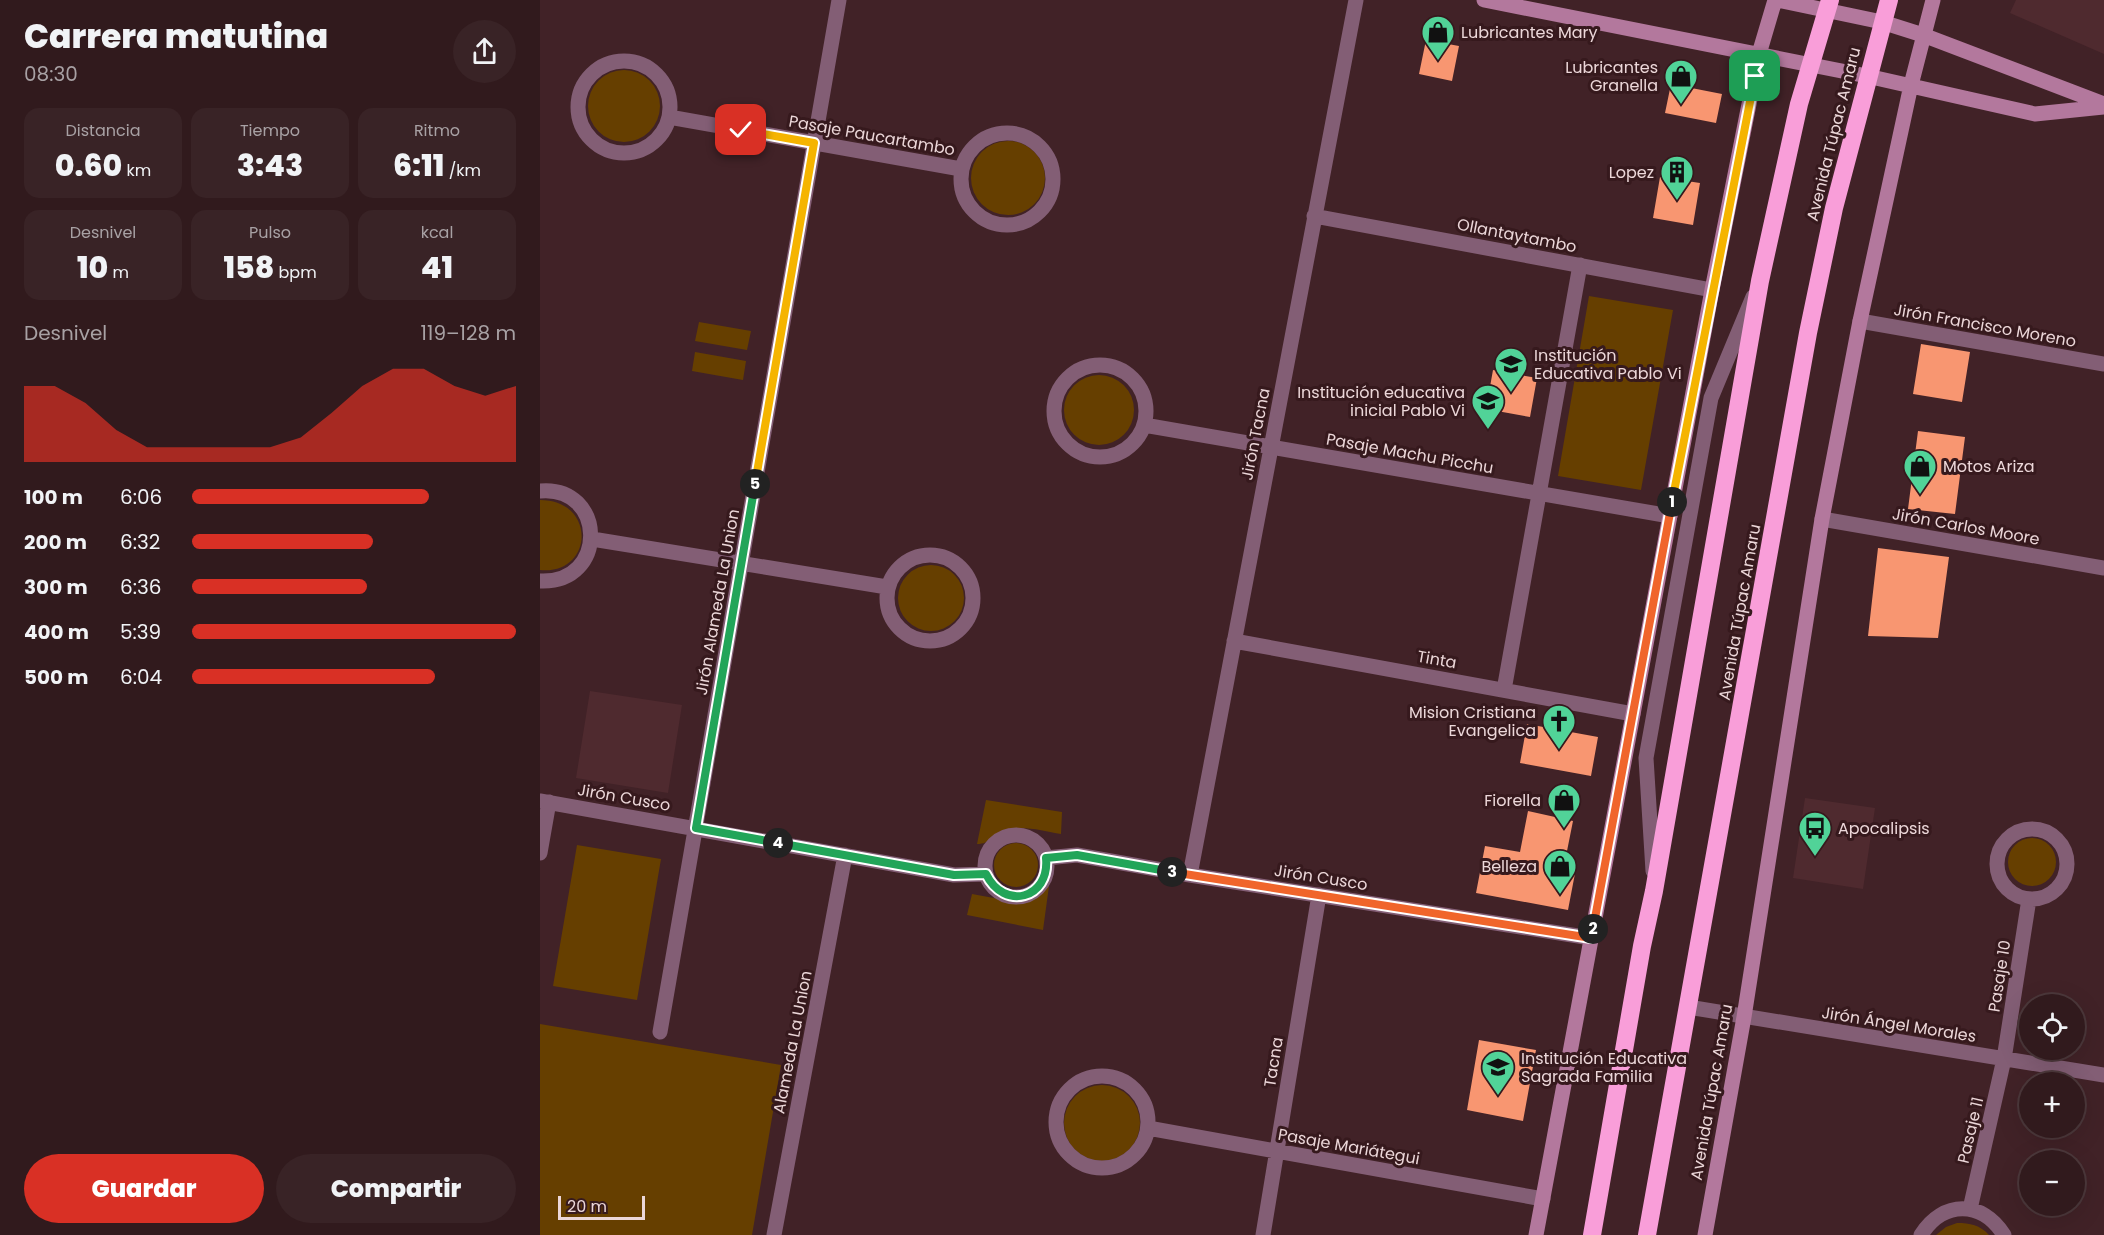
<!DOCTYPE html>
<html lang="es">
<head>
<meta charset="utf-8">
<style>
  :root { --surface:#311a1d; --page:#392326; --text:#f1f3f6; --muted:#a8a1a4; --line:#4c383b; --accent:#d93025 }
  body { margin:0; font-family:Poppins,sans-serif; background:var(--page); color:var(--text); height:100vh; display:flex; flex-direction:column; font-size:22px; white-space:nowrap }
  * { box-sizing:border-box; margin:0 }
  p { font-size:20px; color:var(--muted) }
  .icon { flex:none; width:33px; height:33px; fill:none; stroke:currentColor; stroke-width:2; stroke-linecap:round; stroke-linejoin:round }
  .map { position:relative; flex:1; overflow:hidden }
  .side { display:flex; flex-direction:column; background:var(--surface); width:540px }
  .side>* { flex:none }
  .controls { position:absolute; left:1479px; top:994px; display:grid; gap:12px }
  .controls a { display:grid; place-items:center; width:66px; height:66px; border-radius:50%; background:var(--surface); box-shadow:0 6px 24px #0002,0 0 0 2px var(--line); font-size:30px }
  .scale { position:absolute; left:18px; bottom:15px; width:87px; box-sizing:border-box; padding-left:6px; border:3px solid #ecd7d9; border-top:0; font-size:16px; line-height:21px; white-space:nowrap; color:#ecd7d9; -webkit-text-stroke:4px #36191d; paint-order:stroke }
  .pin { position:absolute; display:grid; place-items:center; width:51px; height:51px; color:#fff; margin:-26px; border-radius:12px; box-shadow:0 3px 9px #0006 }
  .km { position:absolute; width:30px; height:30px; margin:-15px; border-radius:50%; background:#222; color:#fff; font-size:16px; line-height:30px; text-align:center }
  .round { display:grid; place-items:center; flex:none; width:63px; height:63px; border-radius:32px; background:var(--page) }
  .head { display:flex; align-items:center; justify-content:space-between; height:102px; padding:0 24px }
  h1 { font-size:33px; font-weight:800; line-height:45px }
  .stats { display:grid; grid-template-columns:repeat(3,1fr); gap:9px; height:102px; padding:6px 24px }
  .stats div { display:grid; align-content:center; border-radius:15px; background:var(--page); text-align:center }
  .stats b { font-size:30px; font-weight:800 }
  .stats small { font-size:16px; font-weight:400 }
  .stats p { font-size:16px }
  .chart { height:168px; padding:12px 24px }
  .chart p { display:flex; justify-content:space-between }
  .chart svg { width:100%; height:108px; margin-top:6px; fill:var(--accent); opacity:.7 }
  .button { display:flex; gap:12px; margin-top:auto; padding:12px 24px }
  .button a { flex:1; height:69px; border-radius:36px; background:var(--accent); color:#fff; font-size:24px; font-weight:800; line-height:69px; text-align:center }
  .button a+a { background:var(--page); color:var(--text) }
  ul { padding:0 24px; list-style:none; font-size:20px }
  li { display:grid; grid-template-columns:96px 72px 1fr; align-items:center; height:45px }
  li i { height:15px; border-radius:8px; background:var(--accent) }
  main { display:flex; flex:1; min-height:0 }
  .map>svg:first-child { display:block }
  .built { fill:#4f2a2f }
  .green { fill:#663f00 }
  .building { fill:#f89671 }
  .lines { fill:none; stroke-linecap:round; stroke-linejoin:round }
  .lane { stroke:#835e75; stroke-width:15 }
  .street { stroke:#835e75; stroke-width:15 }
  .secondary { stroke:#b3789d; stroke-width:15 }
  .highway { stroke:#f99ed9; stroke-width:18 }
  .split-1-casing { stroke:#fff; stroke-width:12 }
  .split-2-casing { stroke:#fff; stroke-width:12 }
  .split-3-casing { stroke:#fff; stroke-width:12 }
  .split-4-casing { stroke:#fff; stroke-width:12 }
  .split-5-casing { stroke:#fff; stroke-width:12 }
  .split-6-casing { stroke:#fff; stroke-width:12 }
  .split-1 { stroke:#f5b400; stroke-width:8 }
  .split-2 { stroke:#f0652b; stroke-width:8 }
  .split-3 { stroke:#f0652b; stroke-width:8 }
  .split-4 { stroke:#22a559; stroke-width:8 }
  .split-5 { stroke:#22a559; stroke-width:8 }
  .split-6 { stroke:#f5b400; stroke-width:8 }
  .labels { text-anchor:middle; stroke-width:6; stroke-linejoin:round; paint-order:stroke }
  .poi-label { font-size:16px; fill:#ecd7d9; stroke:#36191d; text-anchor:end }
  .street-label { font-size:16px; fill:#ecd7d9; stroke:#36191d }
</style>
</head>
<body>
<main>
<section class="side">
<div class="head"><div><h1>Carrera matutina</h1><p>08:30</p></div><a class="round"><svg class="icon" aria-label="share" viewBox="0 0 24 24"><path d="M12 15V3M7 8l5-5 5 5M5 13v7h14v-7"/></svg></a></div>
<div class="stats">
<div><p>Distancia</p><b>0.60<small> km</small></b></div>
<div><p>Tiempo</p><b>3:43</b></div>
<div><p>Ritmo</p><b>6:11<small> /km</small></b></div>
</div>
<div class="stats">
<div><p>Desnivel</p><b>10<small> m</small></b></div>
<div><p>Pulso</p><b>158<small> bpm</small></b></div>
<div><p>kcal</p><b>41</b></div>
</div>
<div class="chart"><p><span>Desnivel</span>119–128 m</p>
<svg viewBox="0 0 160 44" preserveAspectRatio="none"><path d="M0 44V13L10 13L20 20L30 31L40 38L50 38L60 38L70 38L80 38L90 34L100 24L110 13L120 6L130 6L140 13L150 17L160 13V44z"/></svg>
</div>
<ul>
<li><b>100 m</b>6:06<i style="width:73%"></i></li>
<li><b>200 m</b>6:32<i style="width:56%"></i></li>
<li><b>300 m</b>6:36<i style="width:54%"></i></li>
<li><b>400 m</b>5:39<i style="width:100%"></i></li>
<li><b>500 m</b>6:04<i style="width:75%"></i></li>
</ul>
<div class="button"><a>Guardar</a><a>Compartir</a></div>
</section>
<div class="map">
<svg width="1564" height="1235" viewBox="0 0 1564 1235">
  <rect width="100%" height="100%" fill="#412227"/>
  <path class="built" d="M 1476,0 L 1564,0 L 1564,54 L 1470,13 Z
    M 50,691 L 142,705 L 128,793 L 36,778 Z
    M 1265,798 L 1335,808 L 1323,889 L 1253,878 Z"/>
  <path class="green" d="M48 106a36 36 0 1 1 72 0a36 36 0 1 1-72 0Z
    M431 178a37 37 0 1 1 74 0a37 37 0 1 1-74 0Z
    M 1049,296 L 1133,310 L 1101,490 L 1018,476 Z
    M 159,322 L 211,331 L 207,350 L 155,341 Z
    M 155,352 L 206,361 L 203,380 L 152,371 Z
    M524 410a35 35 0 1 1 70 0a35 35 0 1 1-70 0Z
    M 0,500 C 57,500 54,575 0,570 Z
    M358 598a33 33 0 1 1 66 0a33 33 0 1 1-66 0Z
    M 446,800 L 522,812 L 521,834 C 503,831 480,824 462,831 C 451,835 451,844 437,844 Z
    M1468 862a24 24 0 1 1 48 0a24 24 0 1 1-48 0Z
    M454 865a22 22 0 1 1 44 0a22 22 0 1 1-44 0Z
    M 37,845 L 121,859 L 97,1000 L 13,986 Z
    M 509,886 L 503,930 L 427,915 L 432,894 L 470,901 L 492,899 Z
    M 0,1024 L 241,1065 L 212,1235 L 0,1235 Z
    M524 1123a38 38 0 1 1 76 0a38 38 0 1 1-76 0Z
    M 1417,1223 C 1430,1223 1440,1225 1449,1235 L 1396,1235 L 1406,1227 Z"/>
  <path class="building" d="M 886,40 L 919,46 L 912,81 L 879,74 Z
    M 1131,84 L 1182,94 L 1176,123 L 1125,113 Z
    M 1120,177 L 1160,183 L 1153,225 L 1113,218 Z
    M 1381,344 L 1430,352 L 1422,402 L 1373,394 Z
    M 953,370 L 997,378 L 990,417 L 946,409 Z
    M 1378,431 L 1425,437 L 1415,514 L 1368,509 Z
    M 1338,548 L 1409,557 L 1398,638 L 1328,636 Z
    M 987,724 L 1058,737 L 1051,776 L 980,763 Z
    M 988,811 L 1033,821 L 1025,861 L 1037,863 L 1028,910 L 936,893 L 945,846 L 980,852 Z
    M 939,1040 L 996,1050 L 983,1121 L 927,1110 Z"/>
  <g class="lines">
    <path class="lane" d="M 1113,871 L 1106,758 L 1171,398 L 1213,297"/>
    <path class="street" d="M38 107a46 46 0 1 1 92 0a46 46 0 1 1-92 0Z
      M 129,117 L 421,169
      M421 179a46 46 0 1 1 92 0a46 46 0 1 1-92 0Z
      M 774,216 L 1172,290
      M 1320,321 L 1564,364
      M514 411a46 46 0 1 1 92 0a46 46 0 1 1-92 0Z
      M 604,425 L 1130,516
      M 0,491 C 66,485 69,584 0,581
      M 1282,519 L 1564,568
      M 52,539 L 347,587
      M347 598a43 43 0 1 1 86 0a43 43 0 1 1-86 0Z
      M 694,641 L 1093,714
      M 964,690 L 1040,265
      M 0,801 L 414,875 L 446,874
      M1457 864a35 35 0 1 1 70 0a35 35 0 1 1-70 0Z
      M445 866a31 31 0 1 1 62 0a31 31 0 1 1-62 0Z
      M 0,853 L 9,802
      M 506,858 L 537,855 L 650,875 L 1051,938
      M 650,875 L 816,0
      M 1148,1007 L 1564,1075
      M 120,1032 L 299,0
      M516 1122a46 46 0 1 1 92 0a46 46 0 1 1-92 0Z
      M 608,1128 L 1003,1199
      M 1430,1209 L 1464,1059 L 1489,899
      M 234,1235 L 305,855
      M 723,1235 L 779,895
      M 1381,1235 C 1403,1200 1442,1200 1464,1235"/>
    <path class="secondary" d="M 944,0 L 1327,76 L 1495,114 L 1564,107
      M 1237,0 L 1342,22 L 1383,35 L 1564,104
      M 996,1235 L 1172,290 L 1219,54 L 1235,0
      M 1165,1235 L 1204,1017 L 1282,519 L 1320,321 L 1371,85 L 1393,0"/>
    <path class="highway" d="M 1052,1235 L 1102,946 L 1114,891 L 1220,281 L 1259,104 L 1290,0
      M 1107,1235 L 1268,333 L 1294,208 L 1349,0"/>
  </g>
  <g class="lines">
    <defs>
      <path id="split-1" d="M 1132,502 L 1215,76"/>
      <path id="split-2" d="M 1053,929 L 1132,502"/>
      <path id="split-3" d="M 632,872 L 1051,938 L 1053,929"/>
      <path id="split-4" d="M 238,843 L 414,875 L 446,874 C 464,911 510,899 506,858 L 537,855 L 632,872"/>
      <path id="split-5" d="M 215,484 L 156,828 L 238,843"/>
      <path id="split-6" d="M 201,130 L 274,143 L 215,484"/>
    </defs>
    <use href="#split-1" class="split-1-casing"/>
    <use href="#split-2" class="split-2-casing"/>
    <use href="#split-3" class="split-3-casing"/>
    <use href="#split-4" class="split-4-casing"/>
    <use href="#split-5" class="split-5-casing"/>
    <use href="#split-6" class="split-6-casing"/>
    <use href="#split-1" class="split-1"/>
    <use href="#split-2" class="split-2"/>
    <use href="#split-3" class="split-3"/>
    <use href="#split-4" class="split-4"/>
    <use href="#split-5" class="split-5"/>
    <use href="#split-6" class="split-6"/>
  </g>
  <defs>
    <symbol id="shop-pin" viewBox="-11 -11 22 30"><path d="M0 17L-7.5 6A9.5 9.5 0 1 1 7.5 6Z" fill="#51d398" stroke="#36191d"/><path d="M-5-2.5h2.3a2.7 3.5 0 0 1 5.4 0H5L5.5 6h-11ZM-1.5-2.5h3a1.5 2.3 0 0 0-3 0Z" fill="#111"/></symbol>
    <symbol id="building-pin" viewBox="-11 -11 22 30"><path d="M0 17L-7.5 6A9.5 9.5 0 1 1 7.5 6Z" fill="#51d398" stroke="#36191d"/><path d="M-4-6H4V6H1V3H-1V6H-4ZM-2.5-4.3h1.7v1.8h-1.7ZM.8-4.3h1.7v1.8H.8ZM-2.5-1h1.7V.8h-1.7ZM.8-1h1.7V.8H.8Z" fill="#111"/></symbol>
    <symbol id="school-pin" viewBox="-11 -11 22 30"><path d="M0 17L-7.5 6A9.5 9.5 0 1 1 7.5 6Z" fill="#51d398" stroke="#36191d"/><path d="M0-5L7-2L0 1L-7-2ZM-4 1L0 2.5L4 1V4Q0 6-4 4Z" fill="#111"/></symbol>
    <symbol id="church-pin" viewBox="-11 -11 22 30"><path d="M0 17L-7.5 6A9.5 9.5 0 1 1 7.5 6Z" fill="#51d398" stroke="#36191d"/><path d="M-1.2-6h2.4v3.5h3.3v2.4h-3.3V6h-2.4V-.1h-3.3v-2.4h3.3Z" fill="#111"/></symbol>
    <symbol id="bus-pin" viewBox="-11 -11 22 30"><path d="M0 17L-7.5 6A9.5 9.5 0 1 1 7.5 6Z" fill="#51d398" stroke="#36191d"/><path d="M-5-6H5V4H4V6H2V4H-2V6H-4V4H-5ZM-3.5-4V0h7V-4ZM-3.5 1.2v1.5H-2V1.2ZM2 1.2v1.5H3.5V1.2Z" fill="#111"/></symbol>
  </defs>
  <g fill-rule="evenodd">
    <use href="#shop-pin" x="879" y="13" width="38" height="52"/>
    <use href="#shop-pin" x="1122" y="57" width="38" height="52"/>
    <use href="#building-pin" x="1118" y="153" width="38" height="52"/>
    <use href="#school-pin" x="952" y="345" width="38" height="52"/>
    <use href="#school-pin" x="929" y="382" width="38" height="52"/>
    <use href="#shop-pin" x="1361" y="447" width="38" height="52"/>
    <use href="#church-pin" x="1000" y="702" width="38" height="52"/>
    <use href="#shop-pin" x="1005" y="781" width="38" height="52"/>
    <use href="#bus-pin" x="1256" y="809" width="38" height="52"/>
    <use href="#shop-pin" x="1001" y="847" width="38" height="52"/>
    <use href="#school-pin" x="939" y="1048" width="38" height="52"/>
  </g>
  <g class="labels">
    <g class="poi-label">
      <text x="921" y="38" text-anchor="start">Lubricantes Mary</text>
      <text x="1118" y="73">Lubricantes<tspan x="1118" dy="18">Granella</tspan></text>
      <text x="1114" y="178">Lopez</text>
      <text x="994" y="361" text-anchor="start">Institución<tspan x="994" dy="18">Educativa Pablo Vi</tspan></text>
      <text x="925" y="398">Institución educativa<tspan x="925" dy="18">inicial Pablo Vi</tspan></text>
      <text x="1403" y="472" text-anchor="start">Motos Ariza</text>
      <text x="996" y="718">Mision Cristiana<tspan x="996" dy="18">Evangelica</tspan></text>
      <text x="1001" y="806">Fiorella</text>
      <text x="1298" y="834" text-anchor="start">Apocalipsis</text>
      <text x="997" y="872">Belleza</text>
      <text x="981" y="1064" text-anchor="start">Institución Educativa<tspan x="981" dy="18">Sagrada Familia</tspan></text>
    </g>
    <g class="street-label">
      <text transform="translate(1293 134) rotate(-76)" y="6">Avenida Túpac Amaru</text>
      <text transform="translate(332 135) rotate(10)" y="6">Pasaje Paucartambo</text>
      <text transform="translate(977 235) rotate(11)" y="6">Ollantaytambo</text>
      <text transform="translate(1445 325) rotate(10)" y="6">Jirón Francisco Moreno</text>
      <text transform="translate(715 434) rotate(-79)" y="6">Jirón Tacna</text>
      <text transform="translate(870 453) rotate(10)" y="6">Pasaje Machu Picchu</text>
      <text transform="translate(1426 526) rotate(10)" y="6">Jirón Carlos Moore</text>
      <text transform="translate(177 602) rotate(-80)" y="6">Jirón Alameda La Union</text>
      <text transform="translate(1199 612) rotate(-80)" y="6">Avenida Túpac Amaru</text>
      <text transform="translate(897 659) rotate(10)" y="6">Tinta</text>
      <text transform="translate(84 797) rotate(10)" y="6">Jirón Cusco</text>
      <text transform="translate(781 877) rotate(9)" y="6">Jirón Cusco</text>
      <text transform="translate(1459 976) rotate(-81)" y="6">Pasaje 10</text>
      <text transform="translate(1359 1024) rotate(9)" y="6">Jirón Ángel Morales</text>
      <text transform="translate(252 1042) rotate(-79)" y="6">Alameda La Union</text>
      <text transform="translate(733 1062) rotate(-81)" y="6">Tacna</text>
      <text transform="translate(1171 1092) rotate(-80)" y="6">Avenida Túpac Amaru</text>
      <text transform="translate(1430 1130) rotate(-77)" y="6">Pasaje 11</text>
      <text transform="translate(809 1146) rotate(10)" y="6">Pasaje Mariátegui</text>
    </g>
  </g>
</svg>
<div class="controls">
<a><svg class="icon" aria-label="locate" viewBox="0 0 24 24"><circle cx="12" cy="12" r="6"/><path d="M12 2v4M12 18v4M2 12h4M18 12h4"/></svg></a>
<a>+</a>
<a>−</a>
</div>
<div class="scale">20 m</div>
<div class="pin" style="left:1215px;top:76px;background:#1e9e55"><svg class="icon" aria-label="arrive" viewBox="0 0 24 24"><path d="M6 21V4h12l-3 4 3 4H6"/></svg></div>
<div class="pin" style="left:201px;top:130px;background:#d93025"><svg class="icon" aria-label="check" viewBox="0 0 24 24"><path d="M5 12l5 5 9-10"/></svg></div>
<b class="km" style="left:1132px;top:502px">1</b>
<b class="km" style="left:1053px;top:929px">2</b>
<b class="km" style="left:632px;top:872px">3</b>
<b class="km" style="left:238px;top:843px">4</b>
<b class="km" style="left:215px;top:484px">5</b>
</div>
</main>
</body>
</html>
